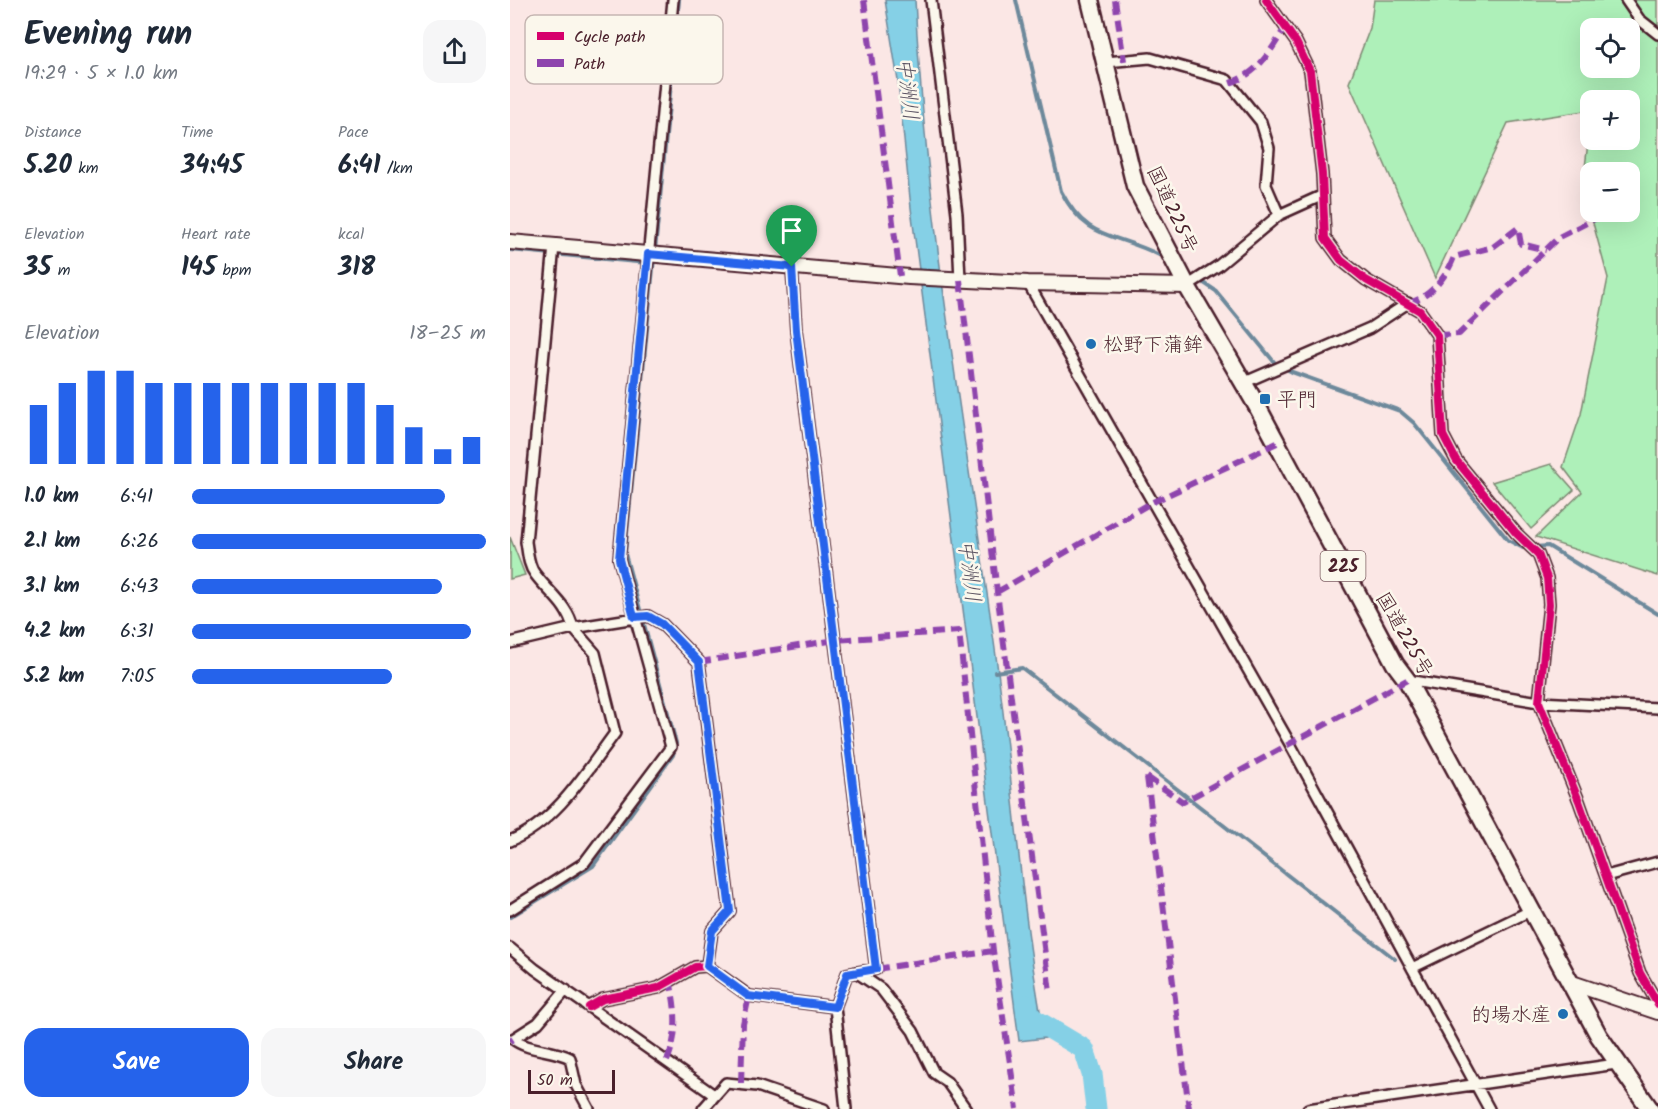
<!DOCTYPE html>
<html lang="en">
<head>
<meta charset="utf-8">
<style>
  :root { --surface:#fff; --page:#f6f6f7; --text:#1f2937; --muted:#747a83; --accent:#2563eb }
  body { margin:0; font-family:Kalam,"Klee One",sans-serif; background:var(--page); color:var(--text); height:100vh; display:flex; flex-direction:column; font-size:22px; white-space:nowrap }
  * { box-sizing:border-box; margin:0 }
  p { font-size:20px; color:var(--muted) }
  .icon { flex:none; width:33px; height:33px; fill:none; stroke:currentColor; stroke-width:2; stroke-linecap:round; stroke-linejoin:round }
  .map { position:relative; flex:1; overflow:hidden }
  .drawer { display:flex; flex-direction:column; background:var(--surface); width:510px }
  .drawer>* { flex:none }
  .buttons { position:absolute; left:1070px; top:18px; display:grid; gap:12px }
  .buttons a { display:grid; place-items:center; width:60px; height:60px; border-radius:12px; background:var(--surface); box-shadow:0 6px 24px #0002; font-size:30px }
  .scale { position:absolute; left:18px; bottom:15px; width:87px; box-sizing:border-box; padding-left:6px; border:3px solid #4a1f2b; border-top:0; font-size:16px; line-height:21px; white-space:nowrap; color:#4a1f2b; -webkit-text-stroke:4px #fbf7ec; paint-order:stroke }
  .pin { position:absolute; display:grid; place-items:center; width:51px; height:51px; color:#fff; margin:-62px -26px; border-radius:50% 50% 50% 0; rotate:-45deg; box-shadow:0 0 6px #0007 }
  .pin .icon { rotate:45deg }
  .round { display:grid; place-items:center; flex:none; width:63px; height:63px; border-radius:18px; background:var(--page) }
  .summary { display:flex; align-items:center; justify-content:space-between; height:102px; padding:0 24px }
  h1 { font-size:33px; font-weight:800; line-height:45px }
  .metrics { display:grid; grid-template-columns:repeat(3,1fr); gap:9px; height:102px; padding:6px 24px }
  .metrics div { display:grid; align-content:center }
  .metrics b { font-size:26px; font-weight:800 }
  .metrics small { font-size:16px; font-weight:400 }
  .metrics p { font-size:16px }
  .chart { height:168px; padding:12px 24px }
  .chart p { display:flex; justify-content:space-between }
  .chart svg { width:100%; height:108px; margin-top:6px; stroke:var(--accent); stroke-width:6 }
  .button { display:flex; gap:12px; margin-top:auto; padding:12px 24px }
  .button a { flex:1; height:69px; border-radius:18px; background:var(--accent); color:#fff; font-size:24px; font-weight:800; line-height:69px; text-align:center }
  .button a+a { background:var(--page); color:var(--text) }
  ul { padding:0 24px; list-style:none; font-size:20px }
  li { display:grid; grid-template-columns:96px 72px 1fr; align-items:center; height:45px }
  li i { height:15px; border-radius:8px; background:var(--accent) }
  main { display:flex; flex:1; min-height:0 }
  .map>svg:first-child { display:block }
  .green { fill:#aef0b9; stroke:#7c8872; stroke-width:1.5; fill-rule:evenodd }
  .water { fill:#85d0e6; stroke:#6d899b; stroke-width:1.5 }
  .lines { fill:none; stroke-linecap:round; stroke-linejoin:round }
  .stream { stroke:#6d899b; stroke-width:4 }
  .river { stroke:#85d0e6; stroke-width:21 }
  .street-casing { stroke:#4a1f2b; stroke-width:14 }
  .secondary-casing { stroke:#4a1f2b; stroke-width:18 }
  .highway-casing { stroke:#4a1f2b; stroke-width:21 }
  .street { stroke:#fbf7ec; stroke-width:9 }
  .secondary { stroke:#fbf7ec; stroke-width:14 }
  .highway { stroke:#fbf7ec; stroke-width:16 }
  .quiet { stroke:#8e44ad; stroke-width:6; stroke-dasharray:12 6; stroke-linecap:butt }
  .cycleway-casing { stroke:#fbf7ec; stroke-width:11 }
  .cycleway { stroke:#d6006c; stroke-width:8 }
  .route-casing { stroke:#fff; stroke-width:12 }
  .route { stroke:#2563eb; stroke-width:8 }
  .poi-dot { fill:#1f6fb2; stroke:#fbf7ec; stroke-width:2 }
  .labels { text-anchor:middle; stroke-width:5; stroke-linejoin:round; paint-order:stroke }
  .shield { fill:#fbf7ec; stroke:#7f6065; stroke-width:1.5 }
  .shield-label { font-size:18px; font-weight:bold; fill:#4a1f2b }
  .street-label { font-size:20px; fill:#4a1f2b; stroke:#fbf7ec }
  .poi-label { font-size:20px; fill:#4a1f2b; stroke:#fbf7ec; text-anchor:start }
  .water-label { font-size:21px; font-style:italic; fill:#5c5463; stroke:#fbf7ec }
  .key { fill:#fbf7ec; stroke:#c6b6b2; stroke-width:1.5 }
  .key-label { font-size:16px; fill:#4a1f2b }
</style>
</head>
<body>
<main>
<section class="drawer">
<div class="summary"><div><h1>Evening run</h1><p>19:29 · 5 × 1.0 km</p></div><a class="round"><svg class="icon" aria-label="share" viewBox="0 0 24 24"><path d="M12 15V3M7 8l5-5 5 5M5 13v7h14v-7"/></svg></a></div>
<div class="metrics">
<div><p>Distance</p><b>5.20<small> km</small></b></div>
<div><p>Time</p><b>34:45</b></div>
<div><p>Pace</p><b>6:41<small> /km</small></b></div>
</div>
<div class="metrics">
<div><p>Elevation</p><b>35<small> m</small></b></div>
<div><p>Heart rate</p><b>145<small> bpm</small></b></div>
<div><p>kcal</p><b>318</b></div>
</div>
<div class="chart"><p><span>Elevation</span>18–25 m</p>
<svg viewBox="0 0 160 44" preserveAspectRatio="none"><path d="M5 44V20M15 44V11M25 44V6M35 44V6M45 44V11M55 44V11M65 44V11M75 44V11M85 44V11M95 44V11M105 44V11M115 44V11M125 44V20M135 44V29M145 44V38M155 44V33"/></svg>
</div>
<ul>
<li><b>1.0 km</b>6:41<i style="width:86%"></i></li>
<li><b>2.1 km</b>6:26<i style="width:100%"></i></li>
<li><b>3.1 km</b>6:43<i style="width:85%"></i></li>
<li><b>4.2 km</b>6:31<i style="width:95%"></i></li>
<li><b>5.2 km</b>7:05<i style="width:68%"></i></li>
</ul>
<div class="button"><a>Save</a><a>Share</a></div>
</section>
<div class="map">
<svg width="1148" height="1109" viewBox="0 0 1148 1109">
  <rect width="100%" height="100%" fill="#fbe7e5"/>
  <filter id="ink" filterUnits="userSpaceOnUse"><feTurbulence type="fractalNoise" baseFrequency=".0167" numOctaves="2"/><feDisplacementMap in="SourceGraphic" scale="12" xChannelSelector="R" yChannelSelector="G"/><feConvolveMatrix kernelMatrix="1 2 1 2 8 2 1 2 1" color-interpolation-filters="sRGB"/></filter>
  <g filter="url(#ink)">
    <path class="green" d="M 864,0 L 1148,0 L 1148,576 L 1026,537 L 1072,492 L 1053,467 L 1071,414 L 1098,278 L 1080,212 L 1119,212 L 1119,172 L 1080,172 L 1080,210 L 1073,184 L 1080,126 L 1080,140 L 1119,140 L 1119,100 L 1080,100 L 1080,110 L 998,123 L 925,278 L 839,83 L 860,28 ZM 1080,28 L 1119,28 L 1119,68 L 1080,68 Z
      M 1041,464 L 1064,490 L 1021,529 L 982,482 Z
      M 0,537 L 15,575 L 0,579 Z"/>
    <path class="water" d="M 375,0 L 405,0 C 416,215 454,429 484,642 C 503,774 510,908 535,1038 L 509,1041 L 401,208 L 388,81 Z"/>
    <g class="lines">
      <path class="stream" d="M 506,0 L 551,191 C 577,242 604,232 649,255
        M 0,250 L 137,263
        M 145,250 L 169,0
        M 694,283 L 706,291 L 765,363 L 782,372 L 890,411 L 904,423 L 998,540 L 1013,548 L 1038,546 L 1148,614
        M 485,672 L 512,668 L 885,959
        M 0,917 L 83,866 L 163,755 L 166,743 L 115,554 L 144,258"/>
      <path class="river" d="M 516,1005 L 517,1015 L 574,1049 L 582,1074 L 586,1109"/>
      <defs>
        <path id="street" d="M 421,0 L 447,214 L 450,280
          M 756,0 L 786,42 L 800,71 L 812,174 L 815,238 L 831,260 L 856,280 L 910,311 L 927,335 L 933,435 L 946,460 L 1006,533 L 1028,554 L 1037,578 L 1039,604 L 1029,702 L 1069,801 L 1130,973 L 1148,1004
          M 1116,0 L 1129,19 L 1148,34
          M 596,62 L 640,58 L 717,80 L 751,122 L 759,148 L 756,185 L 769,215
          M 44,246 L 16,542 C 18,553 18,565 25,574 C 39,593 58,605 63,628 L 138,616 L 152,624 L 189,662 L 220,911 L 202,931 L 197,966
          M 518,283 L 779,742 L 979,1109
          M 677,286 L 708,266 L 769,215 L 811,196
          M 733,383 L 860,328 L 898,303
          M 0,643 L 63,628 L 85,653 L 105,733 C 76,772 46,822 0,841
          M 897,680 L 1029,702 L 1148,708
          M 1096,876 L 1148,862
          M 0,910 L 74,863 L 161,747 L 109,559 L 163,0
          M 0,948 L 25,969 L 204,1095
          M 902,968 L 1022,910
          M 346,972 L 371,989 L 403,1031 L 424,1073 L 437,1082 L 456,1109
          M 56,990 L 28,1023 L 3,1039 C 18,1051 42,1049 60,1058 L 66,1085 L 79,1109
          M 79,1007 L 93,999 L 148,988 L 185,967 L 197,966 L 239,996 L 325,1007 L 337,974 L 366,969 L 286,330 L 282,267
          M 325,1007 L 336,1109
          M 193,1109 L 216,1083 L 247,1086 L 314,1109
          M 798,1109 L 1106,1064"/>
        <path id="secondary" d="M 0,242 L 399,277 L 518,283 L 677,286
          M 1062,983 L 1148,1012"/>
        <path id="highway" d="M 580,0 L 625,186 L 677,286 L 747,406 L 885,664 L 897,680 L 1089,1036 L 1140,1109"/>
      </defs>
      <use href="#street" class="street-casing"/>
      <use href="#secondary" class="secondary-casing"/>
      <use href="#highway" class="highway-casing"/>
      <use href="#street" class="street"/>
      <use href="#secondary" class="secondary"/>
      <use href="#highway" class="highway"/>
      <path class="quiet" d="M 354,0 L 390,276
        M 605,0 L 614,61
        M 720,83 C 749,73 759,53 775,28
        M 450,280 L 487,592 L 540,992
        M 898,303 C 918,299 937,277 944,257 L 983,247 L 1008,228 L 1011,244 L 1036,250
        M 927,335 L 949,334 L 1049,237 L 1098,212
        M 487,592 L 641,503 L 767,443
        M 189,662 L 326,640 L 449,631 L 483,951 L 507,1109
        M 637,777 L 679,1109
        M 637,777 L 673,802 L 897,680
        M 366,969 L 483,951
        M 0,1041 L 3,1039
        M 157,1061 C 169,1032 166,1010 160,980
        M 231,1083 L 233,1024 L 239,996"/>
      <defs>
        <path id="cycleway" d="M 756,0 L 786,42 L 800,71 L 812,174 L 815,238 L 831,260 L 856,280 L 910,311 L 927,335 L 933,435 L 946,460 L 1006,533 L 1028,554 L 1037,578 L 1039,604 L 1029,702 L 1069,801 L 1130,973 L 1148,1004
          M 79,1007 L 93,999 L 148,988 L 185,967 L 197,966 L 239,996 L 325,1007 L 337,974 L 366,969 L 286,330 L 282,267"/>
      </defs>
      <use href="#cycleway" class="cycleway-casing"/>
      <use href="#cycleway" class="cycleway"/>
    </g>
  </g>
  <g class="lines" filter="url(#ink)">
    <defs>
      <path id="route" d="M 138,254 L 282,267 L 286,330 L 366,969 L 337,974 L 325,1007 L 238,996 L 197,966 L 202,931 L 220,911 L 189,662 L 152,624 L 138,616 L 124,617 L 109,559 Z"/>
    </defs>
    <use href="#route" class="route-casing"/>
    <use href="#route" class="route"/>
  </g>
  <g class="poi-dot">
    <circle cx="581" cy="344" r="6"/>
    <rect x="749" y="393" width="12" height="12" rx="3"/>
    <circle cx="1053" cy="1014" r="6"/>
  </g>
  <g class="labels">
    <rect class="shield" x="810.5" y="551" width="45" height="30" rx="4.5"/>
    <g class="shield-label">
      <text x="833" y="572">225</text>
    </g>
    <g class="street-label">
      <text transform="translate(663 209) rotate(65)" y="7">国道225号</text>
      <text transform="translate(895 634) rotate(60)" y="7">国道225号</text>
    </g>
    <g class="poi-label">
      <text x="593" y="351">松野下蒲鉾</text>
      <text x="767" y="406">平門</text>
      <text x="1041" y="1021" text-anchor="end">的場水産</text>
    </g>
    <g class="water-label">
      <text transform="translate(398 89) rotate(83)" y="7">中洲川</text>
      <text transform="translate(460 571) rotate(83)" y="7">中洲川</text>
    </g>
  </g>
  <rect x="15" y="15" width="198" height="69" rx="9" class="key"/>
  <rect x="27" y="32" width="27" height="8" fill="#d6006c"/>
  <rect x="27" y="59" width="27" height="8" fill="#8e44ad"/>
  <g class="key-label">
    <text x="64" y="42">Cycle path</text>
    <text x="64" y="69">Path</text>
  </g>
</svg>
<div class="buttons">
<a><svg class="icon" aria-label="locate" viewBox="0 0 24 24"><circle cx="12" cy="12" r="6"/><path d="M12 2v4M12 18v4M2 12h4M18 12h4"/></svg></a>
<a>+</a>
<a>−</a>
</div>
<div class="scale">50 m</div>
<div class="pin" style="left:282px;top:267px;background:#1e9e55"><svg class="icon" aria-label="arrive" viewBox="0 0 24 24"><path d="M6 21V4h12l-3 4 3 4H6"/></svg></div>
</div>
</main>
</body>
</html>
